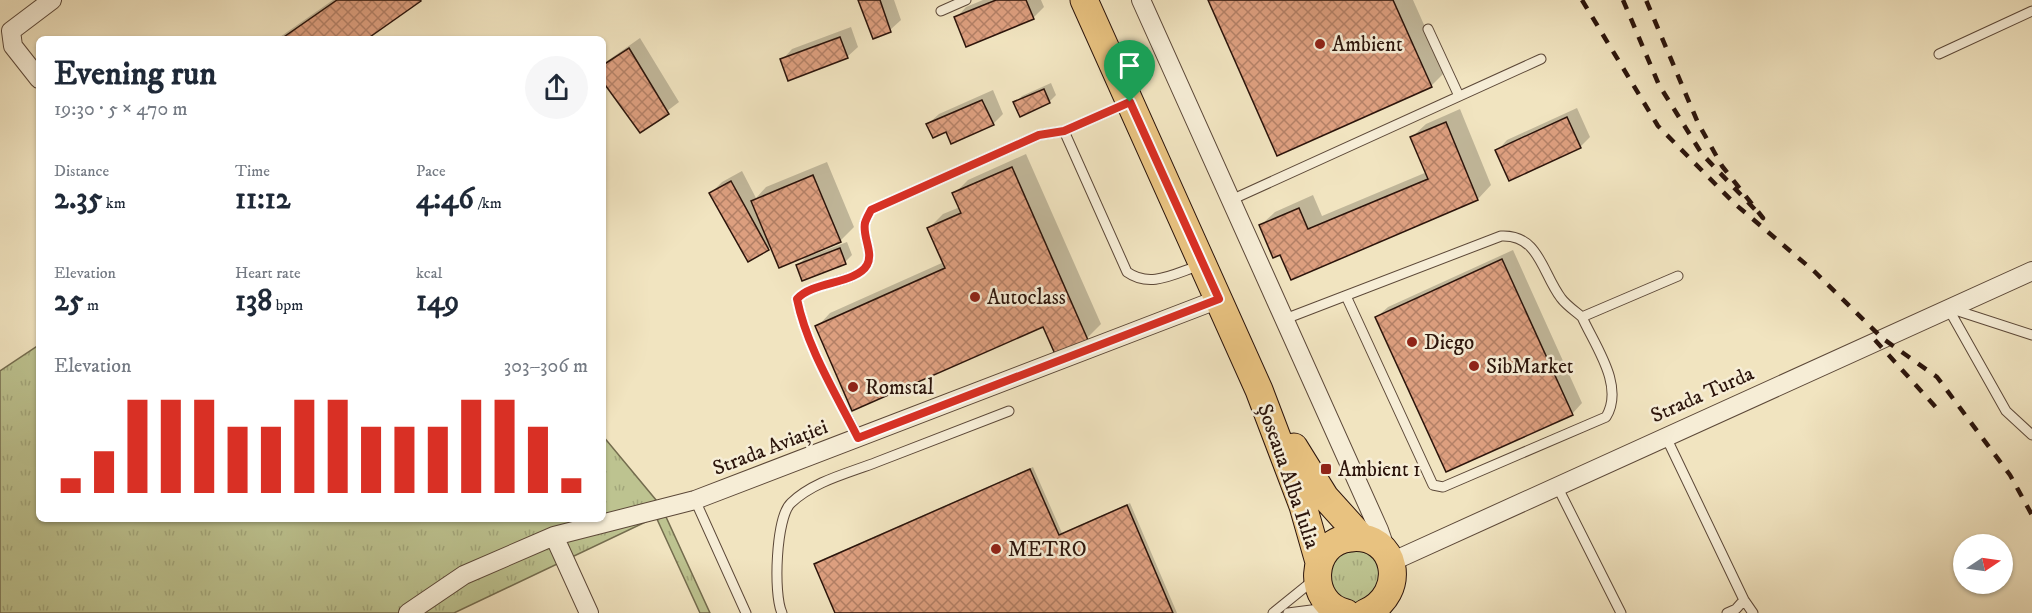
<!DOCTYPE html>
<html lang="en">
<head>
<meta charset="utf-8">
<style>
  :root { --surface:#fff; --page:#f6f6f7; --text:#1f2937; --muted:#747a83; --accent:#d93025 }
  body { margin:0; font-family:"IM FELL DW Pica",serif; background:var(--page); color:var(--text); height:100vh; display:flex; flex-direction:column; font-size:22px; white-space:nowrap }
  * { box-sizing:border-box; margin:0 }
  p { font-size:20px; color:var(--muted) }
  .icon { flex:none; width:33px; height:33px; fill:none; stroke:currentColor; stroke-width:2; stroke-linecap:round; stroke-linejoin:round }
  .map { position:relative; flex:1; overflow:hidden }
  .panel { position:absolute; left:36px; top:36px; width:570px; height:486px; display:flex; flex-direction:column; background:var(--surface); border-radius:9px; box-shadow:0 2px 4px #0004 }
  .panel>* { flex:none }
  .needle { width:39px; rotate:77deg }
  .tools { position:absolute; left:1953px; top:534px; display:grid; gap:12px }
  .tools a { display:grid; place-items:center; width:60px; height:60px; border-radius:50%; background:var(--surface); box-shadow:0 2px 4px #0004; font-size:30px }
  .pin { position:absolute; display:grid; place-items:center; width:51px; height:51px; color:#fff; margin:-62px -26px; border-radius:50% 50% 50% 0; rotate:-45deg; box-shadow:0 0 6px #0007 }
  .pin .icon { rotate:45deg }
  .round { display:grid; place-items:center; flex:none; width:63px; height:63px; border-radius:32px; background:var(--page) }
  .summary { display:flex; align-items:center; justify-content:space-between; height:102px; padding:0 18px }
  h1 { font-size:33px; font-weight:700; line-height:45px }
  .figures { display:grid; grid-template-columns:repeat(3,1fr); gap:9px; height:102px; padding:6px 18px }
  .figures div { display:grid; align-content:center }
  .figures b { font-size:30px; font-weight:700 }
  .figures small { font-size:16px; font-weight:400 }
  .figures p { font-size:16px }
  .chart { height:168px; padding:12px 18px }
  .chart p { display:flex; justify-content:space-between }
  .chart svg { width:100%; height:108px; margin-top:6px; stroke:var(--accent); stroke-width:6 }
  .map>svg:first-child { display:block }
  .grass { fill:url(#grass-tufts); stroke:#746c4e; stroke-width:1.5 }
  .shadow { fill:#0003 }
  .building { fill:url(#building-cross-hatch); stroke:#2b140b; stroke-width:1.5 }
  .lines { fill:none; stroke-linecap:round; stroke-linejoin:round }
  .service-casing { stroke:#5c4838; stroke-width:11 }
  .minor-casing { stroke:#5c4838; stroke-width:20 }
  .primary-casing { stroke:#2b140b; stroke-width:29 }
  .service { stroke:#f6edd6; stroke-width:9 }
  .minor { stroke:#f6edd6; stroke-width:18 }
  .primary { stroke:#e8c280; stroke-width:27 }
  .rail { stroke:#2b140b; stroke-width:4.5; stroke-dasharray:10 10; stroke-linecap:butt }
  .route-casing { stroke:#fff; stroke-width:12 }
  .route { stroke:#d93025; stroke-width:8 }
  .poi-dot { fill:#8f2418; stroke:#f6edd6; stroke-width:2 }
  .labels { text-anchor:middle; stroke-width:5; stroke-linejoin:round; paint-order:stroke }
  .poi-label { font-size:21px; fill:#2b140b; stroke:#f6edd6; text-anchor:start }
  .street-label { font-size:21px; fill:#2b140b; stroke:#f6edd6 }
</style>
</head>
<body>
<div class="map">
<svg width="2032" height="613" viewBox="0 0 2032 613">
  <defs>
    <pattern id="grass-tufts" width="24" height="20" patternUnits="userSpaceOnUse" patternTransform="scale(1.5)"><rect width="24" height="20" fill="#bdc390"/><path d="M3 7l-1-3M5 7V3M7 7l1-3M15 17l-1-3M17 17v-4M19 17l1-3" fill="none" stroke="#a3a77b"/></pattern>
    <pattern id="building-cross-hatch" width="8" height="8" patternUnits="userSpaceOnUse" patternTransform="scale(1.5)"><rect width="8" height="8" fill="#dd9f7f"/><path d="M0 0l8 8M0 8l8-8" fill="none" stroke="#b38066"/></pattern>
  </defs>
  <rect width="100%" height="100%" fill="#f1e4c0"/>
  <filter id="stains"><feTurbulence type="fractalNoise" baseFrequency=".00333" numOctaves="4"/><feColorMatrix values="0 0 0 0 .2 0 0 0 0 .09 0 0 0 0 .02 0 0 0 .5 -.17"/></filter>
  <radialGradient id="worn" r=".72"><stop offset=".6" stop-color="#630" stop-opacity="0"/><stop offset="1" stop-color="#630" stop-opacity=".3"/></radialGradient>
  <path class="grass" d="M 39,345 L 39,519 L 603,519 L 603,436 L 661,506 L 710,613 L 700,613 L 656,517 L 454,613 L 0,613 L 0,371 Z
    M 1370,550 L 1385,574 L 1363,606 L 1343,605 L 1324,570 L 1335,553 Z"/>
  <path class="shadow" d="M 333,0 L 420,0 L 364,39 L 277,39 Z
    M 860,0 L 894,0 L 901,20 L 890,30 L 873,37 Z
    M 983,0 L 1041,0 L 1044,7 L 1033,18 L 956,18 L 966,7 Z
    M 1209,0 L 1413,0 L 1445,72 L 1431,86 Z
    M 851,27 L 858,47 L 847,57 L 782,60 L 792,49 Z
    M 640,38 L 679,102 L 641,131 L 603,80 L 603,64 Z
    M 1051,83 L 1056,95 L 1049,102 L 1015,103 L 1022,96 Z
    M 993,90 L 1003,114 L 993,124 L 947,130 L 928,124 L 939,114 Z
    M 1577,108 L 1590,137 L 1580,147 L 1497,151 L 1507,140 Z
    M 1460,109 L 1491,185 L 1478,199 L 1291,278 L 1281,253 L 1261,225 L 1275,212 L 1313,195 L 1322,216 L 1427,172 L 1412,137 L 1426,124 Z
    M 1026,154 L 1101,324 L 1087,338 L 1043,325 L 817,327 L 830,313 L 944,262 L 929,228 L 943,214 L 960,207 L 954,194 L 968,180 Z
    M 827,162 L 854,227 L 840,241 L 814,252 L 815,254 L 847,242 L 852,255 L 845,262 L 797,266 L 809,254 L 771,246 L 768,249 L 711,193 L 722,182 L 742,171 L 756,198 L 766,187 Z
    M 1513,250 L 1582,403 L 1572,414 L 1377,317 L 1388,307 Z
    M 1033,467 L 1062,533 L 1130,503 L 1177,613 L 837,613 L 815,564 L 819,561 Z"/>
  <path class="building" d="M 337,0 L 420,0 L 421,1 L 367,39 L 281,39 Z
    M 858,0 L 880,0 L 891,32 L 873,39 Z
    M 996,0 L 1026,0 L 1034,19 L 966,47 L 954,17 Z
    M 1208,0 L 1393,0 L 1432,87 L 1277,156 Z
    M 840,37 L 848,58 L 788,81 L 780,59 Z
    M 629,48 L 669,114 L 640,133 L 603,82 L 603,65 Z
    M 1044,89 L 1050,103 L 1020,117 L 1013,102 Z
    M 982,100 L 994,125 L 951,144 L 946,132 L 933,138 L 926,124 Z
    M 1567,117 L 1581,148 L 1509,181 L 1495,150 Z
    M 1446,122 L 1478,200 L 1291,280 L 1280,255 L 1273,258 L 1259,225 L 1299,208 L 1308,229 L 1428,179 L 1410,137 Z
    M 1012,167 L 1088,340 L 1055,354 L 1043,327 L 852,411 L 815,326 L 945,268 L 927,228 L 961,213 L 952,193 Z
    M 813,175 L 841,242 L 779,268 L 751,201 Z
    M 731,181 L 769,250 L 748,262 L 709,193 Z
    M 840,248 L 846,264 L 802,281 L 796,265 Z
    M 1502,259 L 1573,415 L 1446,472 L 1375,317 Z
    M 1030,469 L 1059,535 L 1127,505 L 1173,613 L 835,613 L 814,564 Z"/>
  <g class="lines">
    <defs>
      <path id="service" d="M 941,11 L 966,0
        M 1428,29 L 1459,96
        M 1939,54 L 2032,11
        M 1064,131 L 1127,272 C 1151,289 1175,273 1201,265
        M 1231,200 L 1541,59
        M 1346,296 L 1433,485 L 1443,487 L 1606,417 C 1625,386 1595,346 1582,317
        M 1948,308 L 2006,411 L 2032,435
        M 1952,309 L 2032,335
        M 1285,319 L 1501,236 C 1539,234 1542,273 1561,298 C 1566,305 1575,311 1582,317 L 1678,276
        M 1665,435 L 1744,600 L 1753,613
        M 858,437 C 836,394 807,348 797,299 C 813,281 856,284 867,265 C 874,253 862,236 865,223 C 866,219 869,214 871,210 L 1039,135 L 1064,131 L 1128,103
        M 1557,486 L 1621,613
        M 695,500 L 746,613
        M 782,613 C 773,594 776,517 791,503 C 814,481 849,473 877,462 C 921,445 965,428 1009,411
        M 1273,613 L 1315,579
        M 1288,613 L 1327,608
        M 1727,613 L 1736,609 L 1744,600"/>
      <path id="minor" d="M 1141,0 L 1379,530 L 1387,553
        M 39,79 L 13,46 L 11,31 L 52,0
        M 554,536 L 589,613
        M 1391,562 L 2032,271
        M 408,613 L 464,575 L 554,536 L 695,500 L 1219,299"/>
      <path id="primary" d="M 1084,0 L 1259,390 L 1303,506 L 1319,562
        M 1294,447 L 1325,497 L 1362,538
        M 1346,613 C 1306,604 1309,542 1350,538 C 1397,532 1409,594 1365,613"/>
    </defs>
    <use href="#service" class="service-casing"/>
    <use href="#minor" class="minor-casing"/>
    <use href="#primary" class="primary-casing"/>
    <use href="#service" class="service"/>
    <use href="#minor" class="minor"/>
    <use href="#primary" class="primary"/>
    <path class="rail" d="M 1582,0 L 1658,126 L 1735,204 L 1815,272 L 1882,338 L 1937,377 L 2010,475 L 2032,515
      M 1623,0 L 1659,85 L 1702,154 L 1763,218 L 1722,166 L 1698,123 L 1646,0
      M 1875,340 L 1942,414"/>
  </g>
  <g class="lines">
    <defs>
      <path id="route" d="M 1130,102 L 1219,299 L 858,438 C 836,394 807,348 797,299 C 813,281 856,284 867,265 C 874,253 862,236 865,223 C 866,219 869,214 871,210 L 1039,135 L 1064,131 Z"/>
    </defs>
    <use href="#route" class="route-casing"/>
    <use href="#route" class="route"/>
  </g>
  <g class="poi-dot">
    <circle cx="1320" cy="44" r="6"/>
    <circle cx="975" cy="297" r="6"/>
    <circle cx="1412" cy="342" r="6"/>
    <circle cx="1474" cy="366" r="6"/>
    <circle cx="853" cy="387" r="6"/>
    <rect x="1320" y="463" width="12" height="12" rx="3"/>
    <circle cx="996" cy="549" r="6"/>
  </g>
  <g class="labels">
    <g class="poi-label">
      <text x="1332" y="51">Ambient</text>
      <text x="987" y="304">Autoclass</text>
      <text x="1424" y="349">Diego</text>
      <text x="1486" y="373">SibMarket</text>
      <text x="865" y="394">Romstal</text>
      <text x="1338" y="476">Ambient 1</text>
      <text x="1008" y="556">METRO</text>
    </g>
    <g class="street-label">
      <text transform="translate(1702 394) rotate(-24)" y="7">Strada Turda</text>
      <text transform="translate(770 447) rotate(-21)" y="7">Strada Aviației</text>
      <text transform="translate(1289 476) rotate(71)" y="7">Șoseaua Alba Iulia</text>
    </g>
  </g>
  <rect width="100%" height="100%" filter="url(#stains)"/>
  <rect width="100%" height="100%" fill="url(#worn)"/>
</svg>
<div class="tools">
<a><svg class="needle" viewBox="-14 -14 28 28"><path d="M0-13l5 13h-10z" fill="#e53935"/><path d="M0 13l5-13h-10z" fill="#747a83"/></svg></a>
</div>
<div class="pin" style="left:1130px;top:102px;background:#1e9e55"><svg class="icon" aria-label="arrive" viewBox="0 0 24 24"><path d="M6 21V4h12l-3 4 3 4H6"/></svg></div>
<section class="panel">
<div class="summary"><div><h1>Evening run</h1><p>19:30 · 5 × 470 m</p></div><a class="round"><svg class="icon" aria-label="share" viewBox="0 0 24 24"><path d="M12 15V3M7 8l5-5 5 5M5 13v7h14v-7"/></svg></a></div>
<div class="figures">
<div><p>Distance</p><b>2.35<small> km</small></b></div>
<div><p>Time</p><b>11:12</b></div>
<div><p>Pace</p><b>4:46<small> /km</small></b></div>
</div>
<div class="figures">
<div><p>Elevation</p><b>25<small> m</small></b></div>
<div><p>Heart rate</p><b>138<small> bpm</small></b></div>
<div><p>kcal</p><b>149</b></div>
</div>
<div class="chart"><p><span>Elevation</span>303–306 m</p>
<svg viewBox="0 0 160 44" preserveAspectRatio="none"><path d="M5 44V38M15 44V27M25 44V6M35 44V6M45 44V6M55 44V17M65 44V17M75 44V6M85 44V6M95 44V17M105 44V17M115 44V17M125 44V6M135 44V6M145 44V17M155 44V38"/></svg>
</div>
</section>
</div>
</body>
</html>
